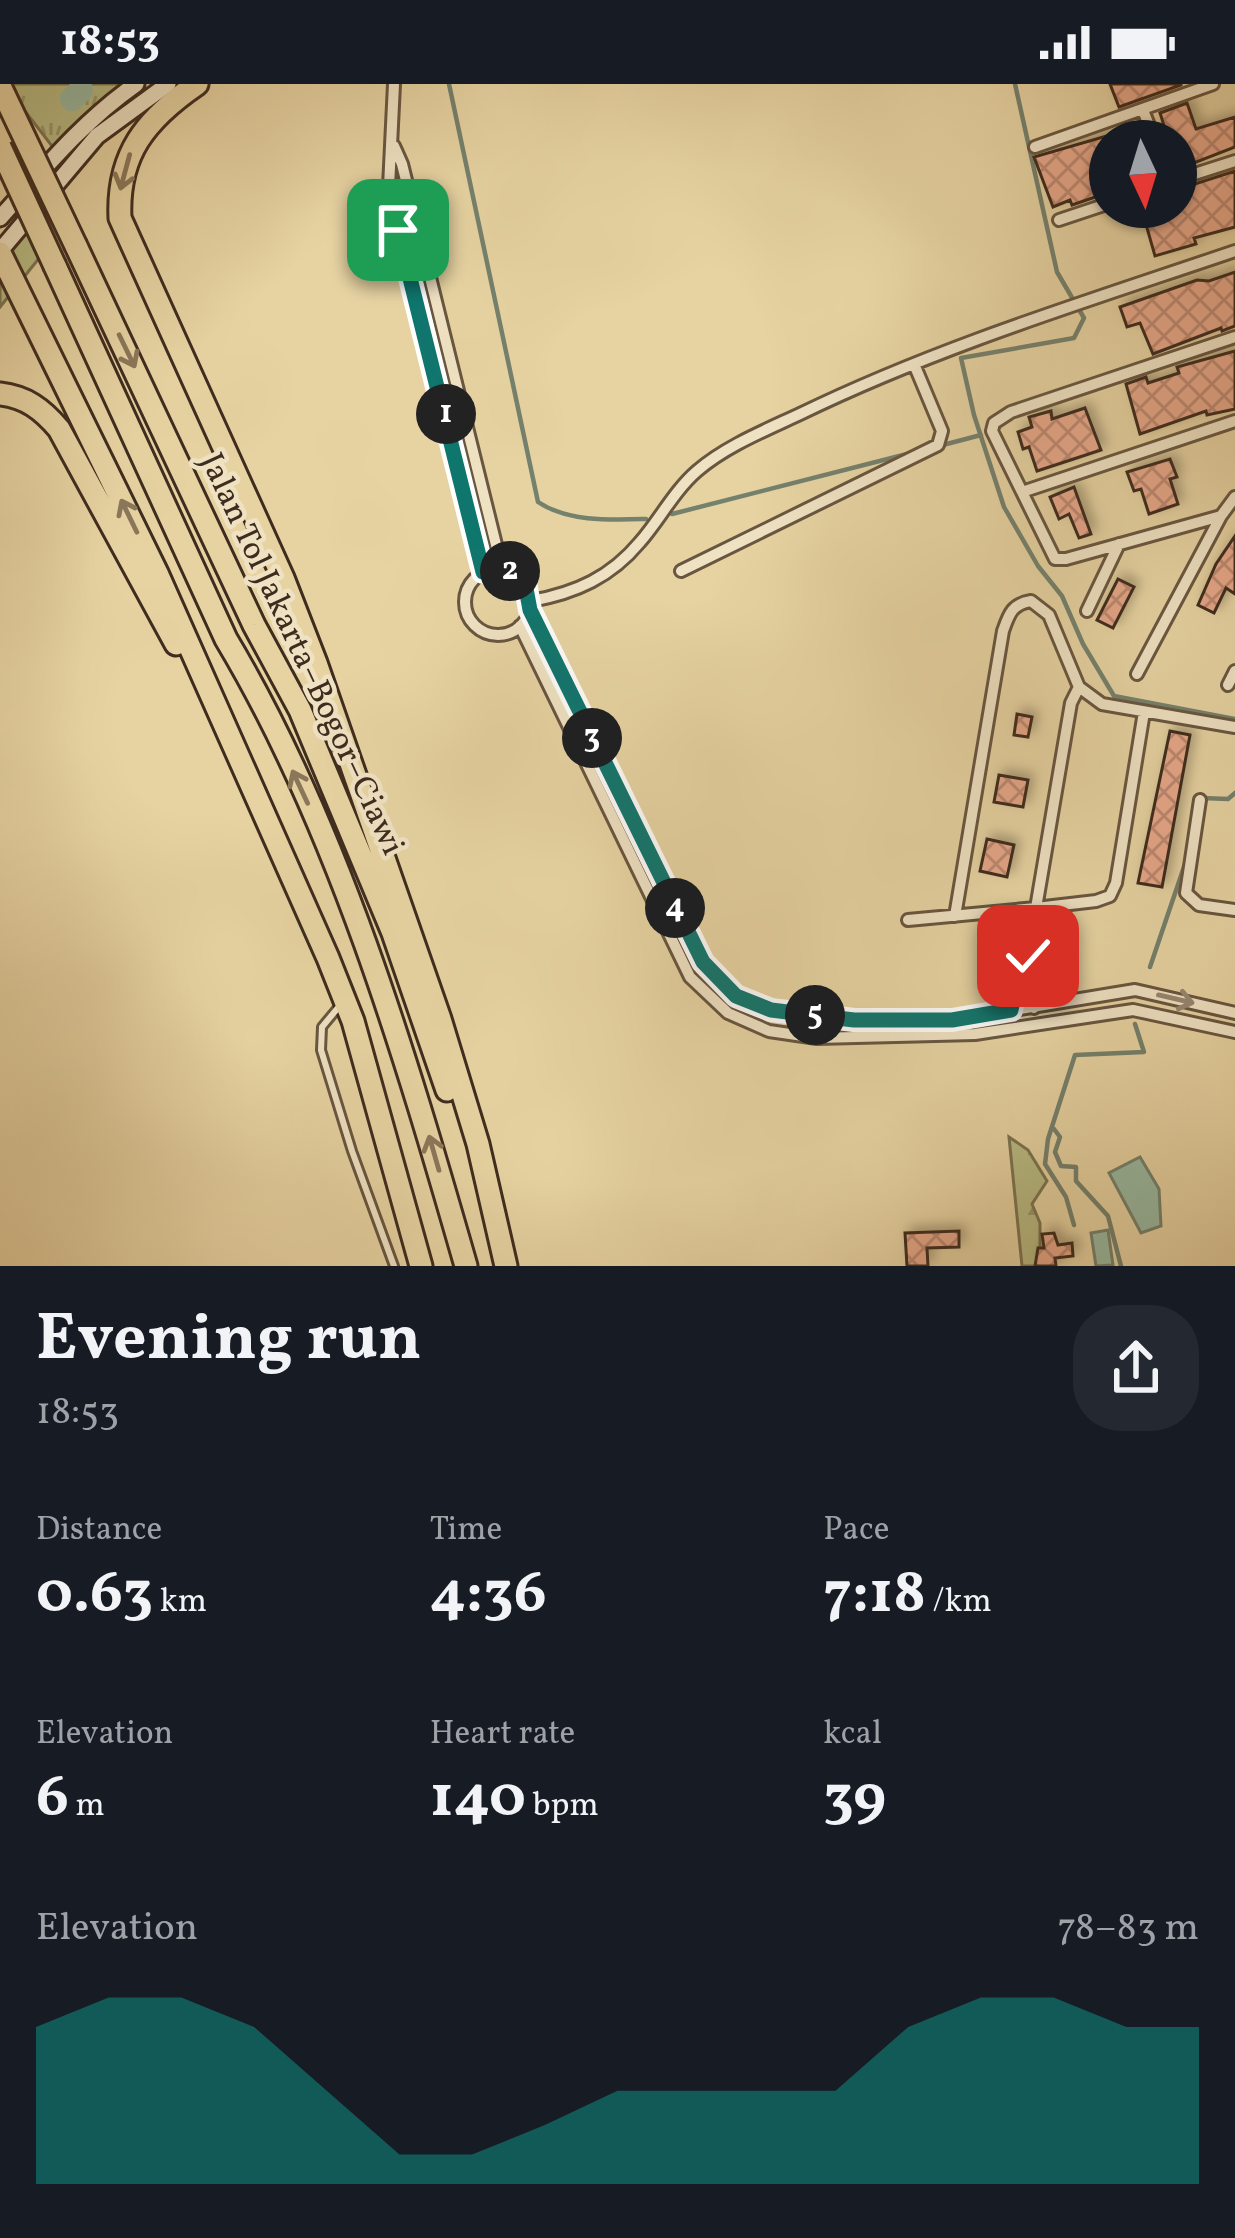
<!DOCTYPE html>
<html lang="en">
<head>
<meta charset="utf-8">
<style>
  :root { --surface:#171b24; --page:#242831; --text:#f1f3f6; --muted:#9ea1a6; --accent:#0f766e }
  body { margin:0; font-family:Vollkorn,serif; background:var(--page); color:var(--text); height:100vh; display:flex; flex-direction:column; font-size:45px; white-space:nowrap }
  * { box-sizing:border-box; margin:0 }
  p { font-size:39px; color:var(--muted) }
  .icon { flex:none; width:66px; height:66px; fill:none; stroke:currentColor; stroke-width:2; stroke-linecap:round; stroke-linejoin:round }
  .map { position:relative; height:1182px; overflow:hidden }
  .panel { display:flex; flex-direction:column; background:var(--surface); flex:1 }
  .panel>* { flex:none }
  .needle { width:78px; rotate:176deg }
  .buttons { position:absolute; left:1089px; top:36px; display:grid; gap:24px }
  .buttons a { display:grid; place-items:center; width:108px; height:108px; border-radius:50%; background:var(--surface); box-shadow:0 3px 9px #0004; font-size:60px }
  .pin { position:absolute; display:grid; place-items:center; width:102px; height:102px; color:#fff; margin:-51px; border-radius:24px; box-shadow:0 6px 18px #0006 }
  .km { position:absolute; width:60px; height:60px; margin:-30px; border-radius:50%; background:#222; color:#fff; font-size:33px; line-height:60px; text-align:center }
  .round { display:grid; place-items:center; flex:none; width:126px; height:126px; border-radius:48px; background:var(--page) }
  .overview { display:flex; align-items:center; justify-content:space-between; height:204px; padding:0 36px }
  h1 { font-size:66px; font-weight:700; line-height:90px }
  .figures { display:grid; grid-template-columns:repeat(3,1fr); gap:18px; height:204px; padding:12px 36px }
  .figures div { display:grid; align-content:center }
  .figures b { font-size:60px; font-weight:700 }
  .figures small { font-size:33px; font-weight:400 }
  .figures p { font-size:33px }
  .chart { height:336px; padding:24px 36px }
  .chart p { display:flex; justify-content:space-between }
  .chart svg { width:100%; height:216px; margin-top:12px; fill:var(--accent); opacity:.7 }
  .status { display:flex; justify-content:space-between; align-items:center; height:84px; padding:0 60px; background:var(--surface); direction:ltr }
  .status svg { height:33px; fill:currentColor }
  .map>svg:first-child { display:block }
  .grass { fill:url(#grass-tufts); stroke:#7b7451; stroke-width:3 }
  .forest { fill:url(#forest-firs); stroke:#7b7451; stroke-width:3 }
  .water { fill:#98b9a1; stroke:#74816d; stroke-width:3 }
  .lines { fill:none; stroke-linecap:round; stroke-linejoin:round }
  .stream { stroke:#74816d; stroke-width:4.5 }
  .river { stroke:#98b9a1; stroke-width:24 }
  .building { fill:url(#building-cross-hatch); stroke:#3e2c1f; stroke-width:3; filter:url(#shadow) }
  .service-casing { stroke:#685640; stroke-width:12 }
  .minor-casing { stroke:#685640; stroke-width:16 }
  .secondary-casing { stroke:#3e2c1f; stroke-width:21 }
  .motorway-casing { stroke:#3e2c1f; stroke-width:27 }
  .service { stroke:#efe2c3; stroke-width:6 }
  .minor { stroke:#efe2c3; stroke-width:10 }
  .secondary { stroke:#efe2c3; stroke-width:15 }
  .motorway { stroke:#e7d3a2; stroke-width:21 }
  .motorway-bridge-casing { stroke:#3e2c1f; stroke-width:27; stroke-linecap:butt }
  .motorway-bridge { stroke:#e7d3a2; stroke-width:21 }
  .oneway { stroke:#8a775a }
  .oneway2 { stroke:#968771 }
  .route-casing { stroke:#fff; stroke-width:24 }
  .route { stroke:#0f766e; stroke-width:15 }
  .labels { text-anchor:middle; stroke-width:9; stroke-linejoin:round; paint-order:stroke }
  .street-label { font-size:33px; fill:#3e2c1f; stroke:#efe2c3 }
</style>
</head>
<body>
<div class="status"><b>18:53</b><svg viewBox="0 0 49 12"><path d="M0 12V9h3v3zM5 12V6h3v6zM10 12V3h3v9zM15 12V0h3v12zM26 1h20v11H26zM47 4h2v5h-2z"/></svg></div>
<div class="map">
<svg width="1235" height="1182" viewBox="0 0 1235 1182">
  <defs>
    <pattern id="grass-tufts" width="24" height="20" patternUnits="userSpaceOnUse" patternTransform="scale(3)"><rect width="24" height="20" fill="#b8bb83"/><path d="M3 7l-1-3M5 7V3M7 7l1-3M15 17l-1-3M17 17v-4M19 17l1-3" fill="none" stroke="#97986b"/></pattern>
    <pattern id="forest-firs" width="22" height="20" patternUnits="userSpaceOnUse" patternTransform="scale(3)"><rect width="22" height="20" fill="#b8bb83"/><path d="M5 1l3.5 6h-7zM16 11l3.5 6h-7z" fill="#97986b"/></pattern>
    <pattern id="building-cross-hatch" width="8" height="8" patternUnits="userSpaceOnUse" patternTransform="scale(3)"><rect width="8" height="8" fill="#e6a789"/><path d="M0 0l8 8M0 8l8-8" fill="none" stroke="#bc886f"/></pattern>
    <filter id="shadow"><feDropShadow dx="5.5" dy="-5.5" stdDeviation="6" flood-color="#0004"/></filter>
  </defs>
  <rect width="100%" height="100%" fill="#e7d3a2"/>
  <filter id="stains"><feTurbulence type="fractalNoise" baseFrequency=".00167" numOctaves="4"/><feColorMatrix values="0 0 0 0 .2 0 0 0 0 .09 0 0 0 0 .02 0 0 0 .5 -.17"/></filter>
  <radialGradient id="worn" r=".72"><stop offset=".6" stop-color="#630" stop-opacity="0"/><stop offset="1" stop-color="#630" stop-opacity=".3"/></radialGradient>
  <path class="grass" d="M 4,0 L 125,0 L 138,20 L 69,84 Z
    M 23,140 L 40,173 L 0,223 L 0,165 Z"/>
  <path class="forest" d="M 1009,1053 L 1028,1066 L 1047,1097 L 1032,1120 L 1040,1139 L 1040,1182 L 1022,1182 Z"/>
  <path class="water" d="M 1140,1073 L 1159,1105 L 1161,1142 L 1141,1149 L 1109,1089 Z
    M 1108,1146 L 1113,1181 L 1096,1182 L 1091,1149 Z"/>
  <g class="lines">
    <path class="stream" d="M 449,0 L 538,418 C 568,438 610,436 646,435
      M 1015,0 L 1057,188 L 1084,234 L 1074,254 L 961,274 L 974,331 L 1004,423 L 1038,482 L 1062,512 L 1083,560 L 1114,612 L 1235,635
      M 939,362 L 981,351
      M 672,430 L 911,369
      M 1202,714 L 1228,715 L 1235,709
      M 1150,883 L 1186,777
      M 1054,1045 L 1060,1053 L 1055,1068 L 1061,1082 L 1076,1083 L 1076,1097 L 1108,1132 L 1121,1182
      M 1074,1141 L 1066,1113 L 1045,1080 L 1048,1055 L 1075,971 L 1144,968 L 1135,940"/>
    <path class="river" d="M 72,15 L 81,6"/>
  </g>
  <path class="building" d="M 1110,0 L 1181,0 L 1181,1 L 1119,23 Z
    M 1187,19 L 1196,45 L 1235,33 L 1235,63 L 1181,84 L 1176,57 L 1167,51 L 1160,29 Z
    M 1110,51 L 1110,108 L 1072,121 L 1070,116 L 1053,123 L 1034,73 Z
    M 1235,87 L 1235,143 L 1194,154 L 1196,160 L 1155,172 L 1141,123 L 1176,123 L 1176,106 Z
    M 1235,188 L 1235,242 L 1222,247 L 1221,244 L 1153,270 L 1140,239 L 1127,243 L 1120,223 L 1197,196 L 1209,197 Z
    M 1235,267 L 1235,325 L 1207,331 L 1206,327 L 1140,350 L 1126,300 L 1146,293 L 1148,299 L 1179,289 L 1177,283 Z
    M 1085,324 L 1101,366 L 1037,387 L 1029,363 L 1023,365 L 1018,348 L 1032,343 L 1029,333 L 1051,327 L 1052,335 Z
    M 1170,375 L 1177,393 L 1170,395 L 1178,420 L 1149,430 L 1141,405 L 1134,407 L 1127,388 Z
    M 1074,403 L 1091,450 L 1079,454 L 1069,430 L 1059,435 L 1050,413 Z
    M 1235,452 L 1235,510 L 1226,504 L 1214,529 L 1198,521 L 1216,480 Z
    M 1118,495 L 1134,503 L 1113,544 L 1097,536 Z
    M 1017,630 L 1032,633 L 1028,653 L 1014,651 Z
    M 1170,647 L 1190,651 L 1162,803 L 1138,799 Z
    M 999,691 L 1028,696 L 1023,723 L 994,718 Z
    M 987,755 L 1014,761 L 1007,793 L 980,787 Z
    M 959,1147 L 959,1163 L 927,1164 L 928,1182 L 907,1182 L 905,1149 Z
    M 1054,1149 L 1058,1161 L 1072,1159 L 1073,1172 L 1055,1174 L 1056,1182 L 1035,1182 L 1038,1164 L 1044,1164 L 1042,1150 Z"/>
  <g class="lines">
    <defs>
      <path id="service" d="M 342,919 L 322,943 L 321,966 L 352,1067 L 394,1182"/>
      <path id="minor" d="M 394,0 L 389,103 L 483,488
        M 1143,26 L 1155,57
        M 394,62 L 402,80 L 502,485
        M 1035,63 L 1213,0
        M 1176,96 L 1235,77
        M 1059,136 L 1110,119
        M 1025,407 L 1235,337
        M 1221,432 L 1066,475 L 1055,475 L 992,347 L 994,339 L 1011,328 L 1235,253
        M465 518a33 33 0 1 1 66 0a33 33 0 1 1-66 0Z
        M 681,487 L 938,361 L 942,347 L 914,280
        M 531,517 C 576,509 611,493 640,458 C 660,435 674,407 697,387 C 726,362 766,346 800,330 C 940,262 1088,217 1235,167
        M 530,526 L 703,878 L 736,912 L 771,926 L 854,936 L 953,936 L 1135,906 L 1235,929
        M 1087,527 L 1119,460
        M 520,542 L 690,893 L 728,929 L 769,947 L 817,954 L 975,950 L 1133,926 L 1235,948
        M 1137,590 L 1221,432 L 1235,413
        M 1228,601 L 1235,587
        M 1079,603 L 1102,620 L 1235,643
        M 1200,716 L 1186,809 L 1199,821 L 1235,826
        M 908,836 L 1036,824 L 1071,619 L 1079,603 L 1049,531 L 1031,517 C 1012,520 1009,530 1003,547 L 955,832
        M 1028,871 L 1034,924
        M 1012,929 L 1036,824 L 1096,817 L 1110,812 L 1116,799 L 1144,628"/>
      <path id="secondary" d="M 0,134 C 44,85 82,38 136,0
        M 0,167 L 97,52 L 168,0"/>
      <path id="motorway" d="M 197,0 C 146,35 117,70 120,134 L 283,494 L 316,579 L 440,935 L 478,1060 L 506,1182
        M 76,162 L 254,541 L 300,626 L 393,849 L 447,1006
        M 0,169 L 157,489 L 328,874 L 353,937 L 421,1182
        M 55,182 L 226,555 C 338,742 406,973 466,1182
        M 0,310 C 26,313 42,325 59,345 L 176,560"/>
    </defs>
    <use href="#service" class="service-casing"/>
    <use href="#minor" class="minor-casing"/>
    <use href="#secondary" class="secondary-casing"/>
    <use href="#motorway" class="motorway-casing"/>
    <use href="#service" class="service"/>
    <use href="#minor" class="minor"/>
    <use href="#secondary" class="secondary"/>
    <use href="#motorway" class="motorway"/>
    <defs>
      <path id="motorway-bridge" d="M 0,2 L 76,162
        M 0,63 L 55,182"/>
    </defs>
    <use href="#motorway-bridge" class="motorway-bridge-casing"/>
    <use href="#motorway-bridge" class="motorway-bridge"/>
  </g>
  <defs><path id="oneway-shaft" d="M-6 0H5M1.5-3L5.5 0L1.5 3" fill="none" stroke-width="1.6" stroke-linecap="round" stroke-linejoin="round" transform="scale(3)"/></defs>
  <g class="oneway">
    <use href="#oneway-shaft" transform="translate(125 88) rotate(105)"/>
    <use href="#oneway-shaft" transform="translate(127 267) rotate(64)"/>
    <use href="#oneway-shaft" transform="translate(129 432) rotate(-116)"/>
    <use href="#oneway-shaft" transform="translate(300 703) rotate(-115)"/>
    <use href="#oneway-shaft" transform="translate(434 1069) rotate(-106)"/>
  </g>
  <use class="oneway2" href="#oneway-shaft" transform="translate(1176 915) rotate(13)"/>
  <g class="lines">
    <defs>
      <path id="route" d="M 398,146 L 483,488 L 511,487 L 525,499 L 530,526 L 703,878 L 736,912 L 771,926 L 854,936 L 952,936 L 1011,926 L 1018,892 L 1028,872"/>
    </defs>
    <use href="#route" class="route-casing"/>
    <use href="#route" class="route"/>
  </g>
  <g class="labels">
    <g class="street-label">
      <text transform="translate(304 569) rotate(65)" y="12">Jalan Tol Jakarta–Bogor–Ciawi</text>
    </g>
  </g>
  <rect width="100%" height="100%" filter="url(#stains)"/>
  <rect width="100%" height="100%" fill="url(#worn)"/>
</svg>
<div class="buttons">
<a><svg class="needle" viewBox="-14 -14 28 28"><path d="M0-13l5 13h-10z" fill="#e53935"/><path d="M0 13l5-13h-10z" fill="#9ea1a6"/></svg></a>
</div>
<div class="pin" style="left:398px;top:146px;background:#1e9e55"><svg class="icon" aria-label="arrive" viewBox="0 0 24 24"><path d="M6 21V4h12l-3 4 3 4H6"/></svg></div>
<div class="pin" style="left:1028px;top:872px;background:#d93025"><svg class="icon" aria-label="check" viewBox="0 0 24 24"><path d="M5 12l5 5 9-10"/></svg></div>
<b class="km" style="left:446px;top:330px">1</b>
<b class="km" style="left:510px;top:487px">2</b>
<b class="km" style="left:592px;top:654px">3</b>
<b class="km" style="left:675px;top:824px">4</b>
<b class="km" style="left:815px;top:931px">5</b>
</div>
<section class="panel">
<div class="overview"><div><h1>Evening run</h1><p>18:53</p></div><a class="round"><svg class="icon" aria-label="share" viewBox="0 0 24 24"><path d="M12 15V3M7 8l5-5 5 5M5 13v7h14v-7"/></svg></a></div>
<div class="figures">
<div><p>Distance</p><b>0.63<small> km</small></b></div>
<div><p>Time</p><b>4:36</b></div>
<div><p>Pace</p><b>7:18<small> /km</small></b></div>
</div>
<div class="figures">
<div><p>Elevation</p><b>6<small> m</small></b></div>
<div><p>Heart rate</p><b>140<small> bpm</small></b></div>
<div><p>kcal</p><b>39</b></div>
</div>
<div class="chart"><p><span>Elevation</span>78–83 m</p>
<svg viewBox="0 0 160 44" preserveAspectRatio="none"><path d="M0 44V12L10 6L20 6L30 12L40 25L50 38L60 38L70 32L80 25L90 25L100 25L110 25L120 12L130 6L140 6L150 12L160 12V44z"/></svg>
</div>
</section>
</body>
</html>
